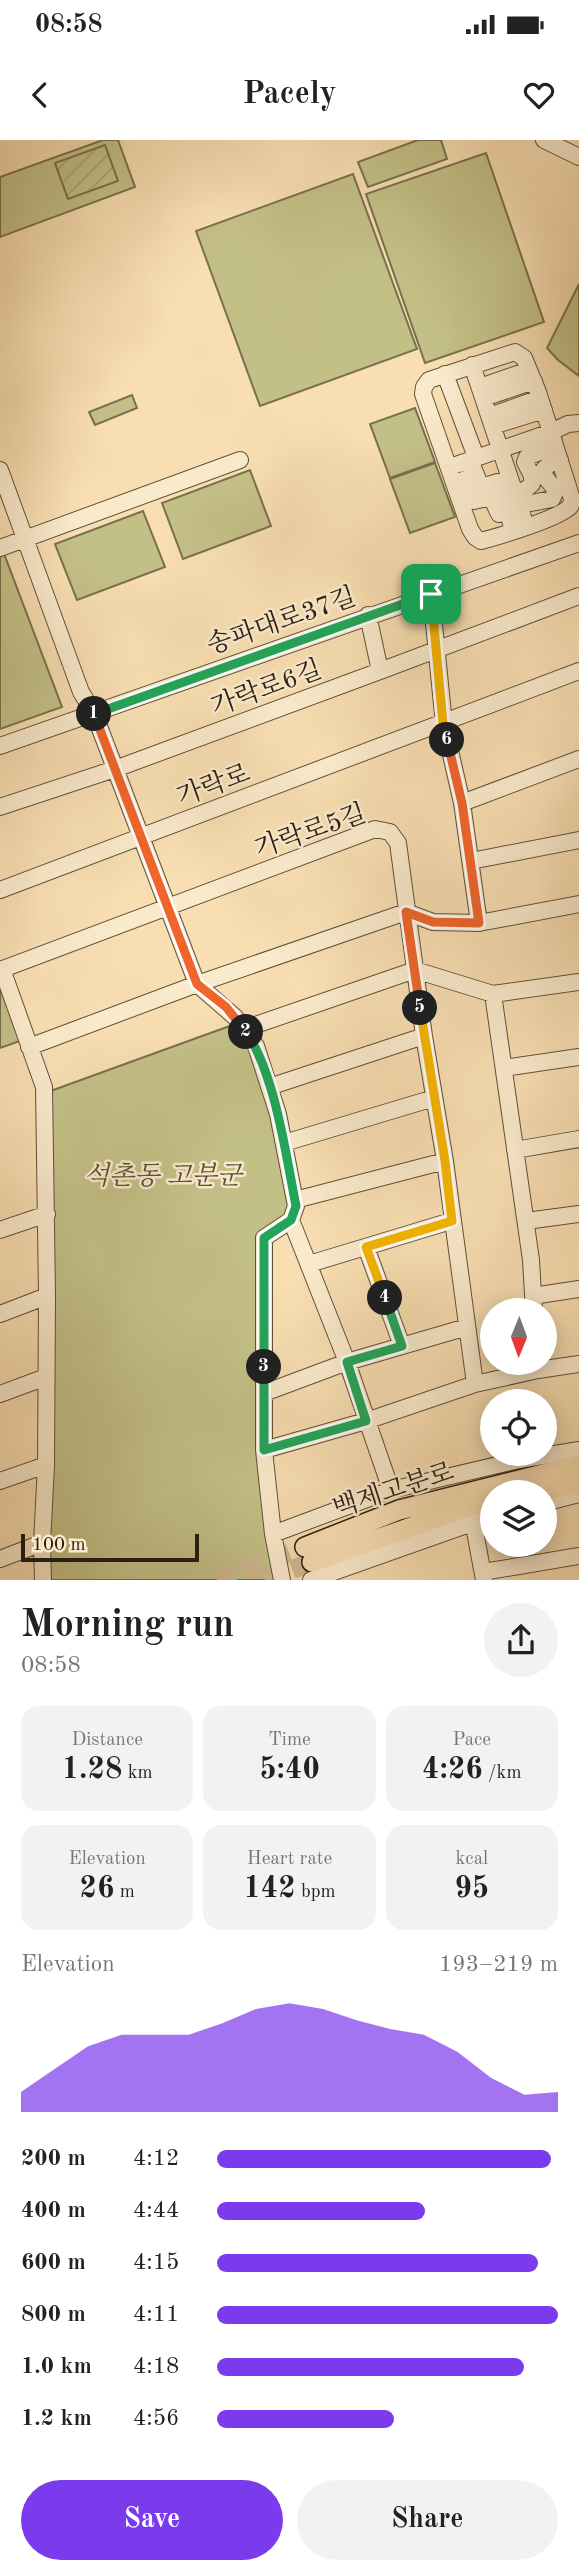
<!DOCTYPE html>
<html lang="en">
<head>
<meta charset="utf-8">
<style>
  :root { --surface:#fff; --page:#f2f2f2; --text:#222; --muted:#767676; --accent:#7c3aed }
  body { margin:0; font-family:"Old Standard TT","Noto Serif KR",serif; background:var(--page); color:var(--text); height:100vh; display:flex; flex-direction:column; font-size:26px; white-space:nowrap }
  * { box-sizing:border-box; margin:0 }
  p { font-size:23px; color:var(--muted) }
  .icon { flex:none; width:38px; height:38px; fill:none; stroke:currentColor; stroke-width:2; stroke-linecap:round; stroke-linejoin:round }
  .map { position:relative; height:1440px; overflow:hidden }
  .details { display:flex; flex-direction:column; background:var(--surface); flex:1 }
  .details>* { flex:none }
  .needle { width:46px; rotate:181deg }
  .fabs { position:absolute; left:480px; top:1158px; display:grid; gap:14px }
  .fabs a { display:grid; place-items:center; width:77px; height:77px; border-radius:50%; background:var(--surface); box-shadow:0 4px 18px #0003; font-size:35px }
  .scale { position:absolute; left:21px; bottom:18px; width:178px; box-sizing:border-box; padding-left:7px; border:4px solid #2c2011; border-top:0; font-size:19px; line-height:24px; white-space:nowrap; color:#2c2011; -webkit-text-stroke:5px #faeacc; paint-order:stroke }
  .pin { position:absolute; display:grid; place-items:center; width:60px; height:60px; color:#fff; margin:-30px; border-radius:14px; box-shadow:0 4px 10px #0006 }
  .km { position:absolute; width:35px; height:35px; margin:-18px; border-radius:50%; background:#222; color:#fff; font-size:19px; line-height:35px; text-align:center }
  .round { display:grid; place-items:center; flex:none; width:74px; height:74px; border-radius:37px; background:var(--page) }
  .head { display:flex; align-items:center; justify-content:space-between; height:119px; padding:0 21px }
  h1 { font-size:38px; font-weight:700; line-height:52px }
  .figures { display:grid; grid-template-columns:repeat(3,1fr); gap:10px; height:119px; padding:7px 21px }
  .figures div { display:grid; align-content:center; border-radius:18px; background:var(--page); text-align:center }
  .figures b { font-size:30px; font-weight:700 }
  .figures small { font-size:19px; font-weight:400 }
  .figures p { font-size:19px }
  .chart { height:196px; padding:14px 21px }
  .chart p { display:flex; justify-content:space-between }
  .chart svg { width:100%; height:126px; margin-top:7px; fill:var(--accent); opacity:.7 }
  .button { display:flex; gap:14px; margin-top:auto; padding:14px 21px }
  .button a { flex:1; height:80px; border-radius:42px; background:var(--accent); color:#fff; font-size:28px; font-weight:700; line-height:80px; text-align:center }
  .button a+a { background:var(--page); color:var(--text) }
  ul { padding:0 21px; list-style:none; font-size:23px }
  li { display:grid; grid-template-columns:112px 84px 1fr; align-items:center; height:52px }
  li i { height:18px; border-radius:9px; background:var(--accent) }
  .status { display:flex; justify-content:space-between; align-items:center; height:49px; padding:0 35px; background:var(--surface); direction:ltr }
  .status svg { height:19px; fill:currentColor }
  header { display:flex; justify-content:space-between; align-items:center; height:91px; padding:0 21px; background:var(--surface); font-size:32px; font-weight:700 }
  .map>svg:first-child { display:block }
  .park { fill:#c3c087; stroke:#78704c; stroke-width:2 }
  .garden { fill:url(#garden-furrows); stroke:#78704c; stroke-width:2 }
  .lines { fill:none; stroke-linecap:round; stroke-linejoin:round }
  .major-tunnel { stroke:#cfb891; stroke-width:19; stroke-dasharray:19 10; stroke-linecap:butt }
  .minor-casing { stroke:#5f5039; stroke-width:18 }
  .major-casing { stroke:#2c2011; stroke-width:22 }
  .minor { stroke:#faeacc; stroke-width:16 }
  .major { stroke:#f8deb1; stroke-width:19 }
  .split-1-casing { stroke:#fff; stroke-width:14 }
  .split-2-casing { stroke:#fff; stroke-width:14 }
  .split-3-casing { stroke:#fff; stroke-width:14 }
  .split-4-casing { stroke:#fff; stroke-width:14 }
  .split-5-casing { stroke:#fff; stroke-width:14 }
  .split-6-casing { stroke:#fff; stroke-width:14 }
  .split-7-casing { stroke:#fff; stroke-width:14 }
  .split-1 { stroke:#22a559; stroke-width:9 }
  .split-2 { stroke:#f0652b; stroke-width:9 }
  .split-3 { stroke:#22a559; stroke-width:9 }
  .split-4 { stroke:#22a559; stroke-width:9 }
  .split-5 { stroke:#f5b400; stroke-width:9 }
  .split-6 { stroke:#f0652b; stroke-width:9 }
  .split-7 { stroke:#f5b400; stroke-width:9 }
  .labels { text-anchor:middle; stroke-width:5; stroke-linejoin:round; paint-order:stroke }
  .street-label { font-size:26px; fill:#2c2011; stroke:#faeacc }
  .park-label { font-size:26px; font-style:italic; fill:#595034; stroke:#faeacc }
</style>
</head>
<body>
<div class="status"><b>08:58</b><svg viewBox="0 0 49 12"><path d="M0 12V9h3v3zM5 12V6h3v6zM10 12V3h3v9zM15 12V0h3v12zM26 1h20v11H26zM47 4h2v5h-2z"/></svg></div>
<header><svg class="icon" aria-label="back" viewBox="0 0 24 24"><path d="M15 5l-7 7 7 7"/></svg>Pacely<svg class="icon" aria-label="heart" viewBox="0 0 24 24"><path d="M12 20l-8-8c-3-5 5-10 8-4 3-6 11-1 8 4z"/></svg></header>
<div class="map">
<svg width="579" height="1440" viewBox="0 0 579 1440">
  <defs>
    <pattern id="garden-furrows" width="10" height="10" patternUnits="userSpaceOnUse" patternTransform="scale(1.75)"><rect width="10" height="10" fill="#c3c087"/><path d="M-1 1l2-2M0 10L10 0M9 11l2-2" fill="none" stroke="#a8a574"/></pattern>
  </defs>
  <rect width="100%" height="100%" fill="#f8deb1"/>
  <filter id="stains"><feTurbulence type="fractalNoise" baseFrequency=".00286" numOctaves="4"/><feColorMatrix values="0 0 0 0 .2 0 0 0 0 .09 0 0 0 0 .02 0 0 0 .5 -.17"/></filter>
  <radialGradient id="worn" r=".72"><stop offset=".6" stop-color="#630" stop-opacity="0"/><stop offset="1" stop-color="#630" stop-opacity=".3"/></radialGradient>
  <path class="park" d="M 103,0 L 118,0 L 135,47 L 0,97 L 0,37 Z
    M 418,0 L 441,0 L 447,19 L 368,47 L 358,22 Z
    M 486,13 L 544,182 L 425,223 L 366,54 Z
    M 353,34 L 417,209 L 260,266 L 196,91 Z
    M 579,144 L 579,236 L 558,220 L 547,208 Z
    M 132,255 L 137,268 L 95,285 L 89,272 Z
    M 415,268 L 435,322 L 390,338 L 370,284 Z
    M 435,323 L 455,377 L 410,393 L 390,339 Z
    M 250,330 L 271,386 L 183,419 L 162,363 Z
    M 143,371 L 165,427 L 77,460 L 55,404 Z
    M 0,403 L 62,567 L 0,589 Z
    M 0,835 L 23,900 L 0,908 Z
    M 238,883 L 254,908 L 293,1061 L 288,1080 L 261,1098 L 278,1440 L 45,1440 L 45,953 Z"/>
  <path class="garden" d="M 105,5 L 118,41 L 68,59 L 55,23 Z"/>
  <g class="lines">
    <path class="major-tunnel" d="M 217,1440 L 305,1407
      M 265,1440 L 312,1422"/>
    <defs>
      <path id="minor" d="M 544,0 L 579,17
        M 515,212 L 524,218 L 538,252 L 572,359 C 571,365 572,366 567,369 C 553,380 500,396 481,401 L 475,397 L 470,389 L 423,254 L 424,247 L 429,240 Z
        M 472,225 L 526,386
        M 445,234 L 476,317
        M 480,247 L 529,230
        M 484,258 L 534,241
        M 490,276 L 540,258
        M 493,286 L 544,270
        M 470,320 L 481,347 L 498,342 L 500,344 L 513,391
        M 450,327 L 551,292 L 568,284 L 579,283
        M 0,330 L 81,552 L 94,573 L 197,844 L 235,877 L 256,906 L 278,974 L 296,1066 L 291,1080 L 347,1222 L 391,1350
        M 465,339 L 474,361 L 491,357 L 499,374
        M 515,352 L 525,350 L 532,344 L 532,336 L 525,322 L 527,317 L 542,311 L 554,301
        M 520,365 L 552,359 L 556,350 L 545,337 L 544,329 L 552,322 L 560,320
        M 0,408 L 240,320
        M 431,454 L 444,584 L 462,663 L 479,783
        M 380,531 L 579,456
        M 0,606 L 579,403
        M 462,663 L 579,619
        M 0,667 L 115,629 L 380,531 L 368,475
        M 471,721 L 579,700
        M 0,750 L 579,531
        M 2,829 L 44,947 L 47,1156 L 46,1325 L 42,1403 L 43,1440
        M 0,830 L 375,689 L 390,692 L 398,703 L 424,896 L 445,1021 L 475,1244
        M 493,854 L 531,1120 L 534,1171
        M 244,889 L 415,830 L 493,854 L 579,842
        M 29,907 L 197,844 L 406,772 L 433,782 L 479,783 L 579,764
        M 504,928 L 579,917
        M 269,947 L 424,896
        M 284,1003 L 434,958
        M 515,1010 L 579,999
        M 295,1060 L 445,1021
        M 526,1081 L 579,1074
        M 0,1090 L 47,1074
        M 366,1107 L 402,1206
        M 309,1124 L 451,1081
        M 533,1156 L 579,1149
        M 0,1174 L 47,1156
        M 264,1253 L 347,1222 L 467,1187
        M 0,1254 L 46,1237
        M 264,1310 L 366,1281 L 475,1244 L 538,1230 L 579,1224
        M 0,1341 L 46,1325
        M 544,1363 L 579,1354
        M 473,1381 L 484,1440
        M 273,1394 L 391,1350 L 519,1320 L 579,1310
        M 0,1419 L 42,1403
        M 483,1432 L 579,1416
        M 282,1440 L 273,1394 L 264,1310 L 264,1098 L 291,1080
        M 311,1440 L 492,1376"/>
      <path id="major" d="M 532,1353 L 579,1344
        M 305,1407 L 399,1370 L 579,1325
        M 312,1422 L 471,1366 L 492,1360"/>
    </defs>
    <use href="#minor" class="minor-casing"/>
    <use href="#major" class="major-casing"/>
    <use href="#minor" class="minor"/>
    <use href="#major" class="major"/>
  </g>
  <g class="lines">
    <defs>
      <path id="split-1" d="M 94,574 L 431,454"/>
      <path id="split-2" d="M 94,574 L 197,844 L 226,867 L 246,892"/>
      <path id="split-3" d="M 246,892 C 275,933 286,1016 296,1066 L 291,1080 L 264,1098 L 264,1227"/>
      <path id="split-4" d="M 264,1227 L 264,1310 L 366,1281 L 347,1222 L 402,1206 L 385,1158"/>
      <path id="split-5" d="M 385,1158 L 366,1107 L 452,1081 L 445,1021 L 420,868"/>
      <path id="split-6" d="M 420,868 L 406,772 L 433,782 L 479,783 L 462,663 L 447,600"/>
      <path id="split-7" d="M 431,454 L 443,584 L 447,600"/>
    </defs>
    <use href="#split-1" class="split-1-casing"/>
    <use href="#split-2" class="split-2-casing"/>
    <use href="#split-3" class="split-3-casing"/>
    <use href="#split-4" class="split-4-casing"/>
    <use href="#split-5" class="split-5-casing"/>
    <use href="#split-6" class="split-6-casing"/>
    <use href="#split-7" class="split-7-casing"/>
    <use href="#split-1" class="split-1"/>
    <use href="#split-2" class="split-2"/>
    <use href="#split-3" class="split-3"/>
    <use href="#split-4" class="split-4"/>
    <use href="#split-5" class="split-5"/>
    <use href="#split-6" class="split-6"/>
    <use href="#split-7" class="split-7"/>
  </g>
  <g class="labels">
    <g class="street-label">
      <text transform="translate(281 480) rotate(-19)" y="9">송파대로37길</text>
      <text transform="translate(266 547) rotate(-20)" y="9">가락로6길</text>
      <text transform="translate(213 644) rotate(-20)" y="9">가락로</text>
      <text transform="translate(310 690) rotate(-19)" y="9">가락로5길</text>
      <text transform="translate(393 1349) rotate(-18)" y="9">백제고분로</text>
    </g>
    <g class="park-label">
      <text x="163" y="1044">석촌동 고분군</text>
    </g>
  </g>
  <rect width="100%" height="100%" filter="url(#stains)"/>
  <rect width="100%" height="100%" fill="url(#worn)"/>
</svg>
<div class="fabs">
<a><svg class="needle" viewBox="-14 -14 28 28"><path d="M0-13l5 13h-10z" fill="#e53935"/><path d="M0 13l5-13h-10z" fill="#767676"/></svg></a>
<a><svg class="icon" aria-label="locate" viewBox="0 0 24 24"><circle cx="12" cy="12" r="6"/><path d="M12 2v4M12 18v4M2 12h4M18 12h4"/></svg></a>
<a><svg class="icon" aria-label="layers" viewBox="0 0 24 24"><path d="M12 4l9 5-9 5-9-5zM3 14l9 5 9-5"/></svg></a>
</div>
<div class="scale">100 m</div>
<div class="pin" style="left:431px;top:454px;background:#1e9e55"><svg class="icon" aria-label="arrive" viewBox="0 0 24 24"><path d="M6 21V4h12l-3 4 3 4H6"/></svg></div>
<b class="km" style="left:94px;top:574px">1</b>
<b class="km" style="left:246px;top:892px">2</b>
<b class="km" style="left:264px;top:1227px">3</b>
<b class="km" style="left:385px;top:1158px">4</b>
<b class="km" style="left:420px;top:868px">5</b>
<b class="km" style="left:447px;top:600px">6</b>
</div>
<section class="details">
<div class="head"><div><h1>Morning run</h1><p>08:58</p></div><a class="round"><svg class="icon" aria-label="share" viewBox="0 0 24 24"><path d="M12 15V3M7 8l5-5 5 5M5 13v7h14v-7"/></svg></a></div>
<div class="figures">
<div><p>Distance</p><b>1.28<small> km</small></b></div>
<div><p>Time</p><b>5:40</b></div>
<div><p>Pace</p><b>4:26<small> /km</small></b></div>
</div>
<div class="figures">
<div><p>Elevation</p><b>26<small> m</small></b></div>
<div><p>Heart rate</p><b>142<small> bpm</small></b></div>
<div><p>kcal</p><b>95</b></div>
</div>
<div class="chart"><p><span>Elevation</span>193–219 m</p>
<svg viewBox="0 0 160 44" preserveAspectRatio="none"><path d="M0 44V37L10 29L20 21L30 17L40 17L50 17L60 13L70 8L80 6L90 8L100 12L110 15L120 17L130 23L140 32L150 38L160 37V44z"/></svg>
</div>
<ul>
<li><b>200 m</b>4:12<i style="width:98%"></i></li>
<li><b>400 m</b>4:44<i style="width:61%"></i></li>
<li><b>600 m</b>4:15<i style="width:94%"></i></li>
<li><b>800 m</b>4:11<i style="width:100%"></i></li>
<li><b>1.0 km</b>4:18<i style="width:90%"></i></li>
<li><b>1.2 km</b>4:56<i style="width:52%"></i></li>
</ul>
<div class="button"><a>Save</a><a>Share</a></div>
</section>
</body>
</html>
